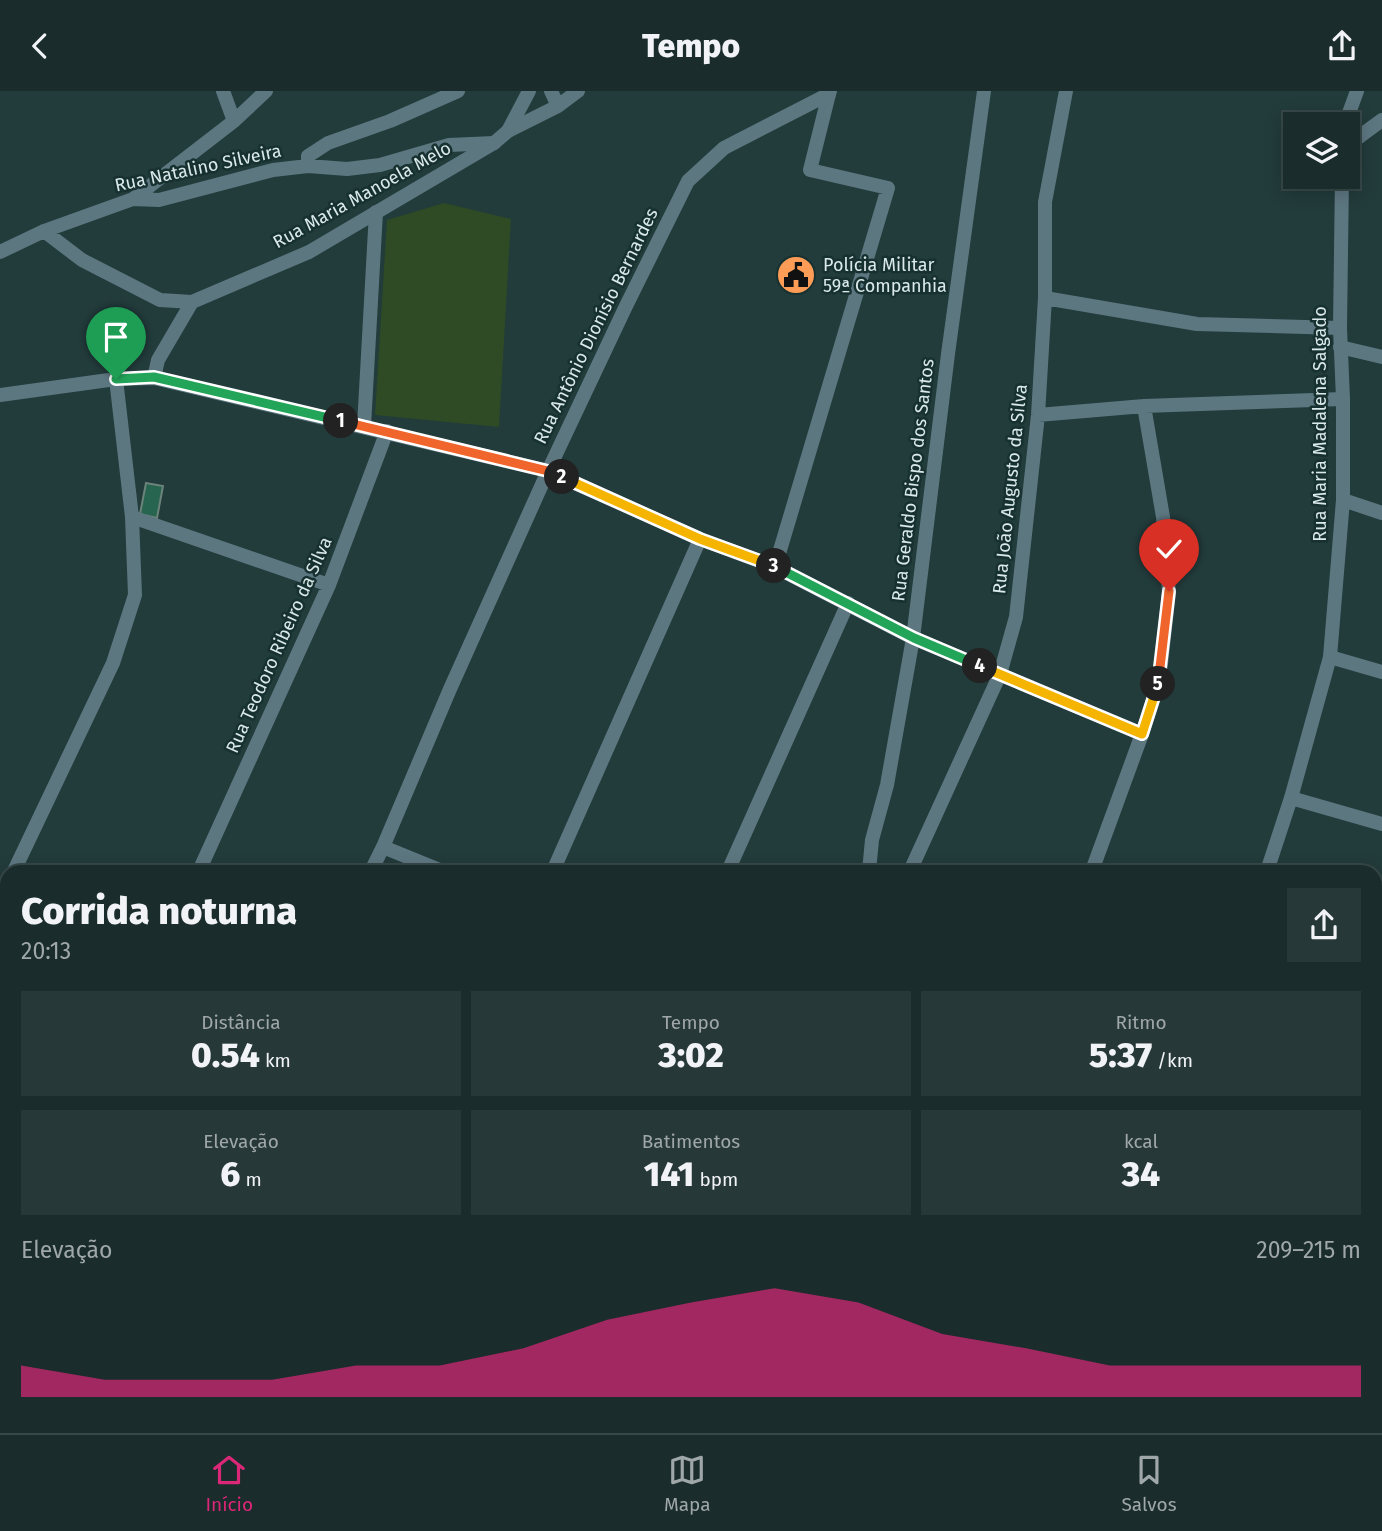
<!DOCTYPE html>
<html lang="pt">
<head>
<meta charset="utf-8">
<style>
  :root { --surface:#1a2c2c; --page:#273838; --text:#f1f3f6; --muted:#9fa7a9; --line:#384848; --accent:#db2777 }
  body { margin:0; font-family:"Fira Sans",sans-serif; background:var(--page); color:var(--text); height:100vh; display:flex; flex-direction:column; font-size:26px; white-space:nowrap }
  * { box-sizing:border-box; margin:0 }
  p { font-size:23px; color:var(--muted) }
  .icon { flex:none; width:38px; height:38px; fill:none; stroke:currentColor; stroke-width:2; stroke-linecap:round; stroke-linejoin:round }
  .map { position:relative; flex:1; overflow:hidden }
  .panel { position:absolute; left:0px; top:774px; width:1382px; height:569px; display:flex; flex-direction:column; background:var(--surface); border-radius:21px 21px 0 0; box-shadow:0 4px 18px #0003,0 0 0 2px var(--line) }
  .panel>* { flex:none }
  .fabs { position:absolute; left:1283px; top:21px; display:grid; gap:14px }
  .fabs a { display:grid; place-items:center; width:77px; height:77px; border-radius:0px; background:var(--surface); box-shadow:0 4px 18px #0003,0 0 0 2px var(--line); font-size:35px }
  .pin { position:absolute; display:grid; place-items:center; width:60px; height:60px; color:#fff; margin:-72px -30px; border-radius:50% 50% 50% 0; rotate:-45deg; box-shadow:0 0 7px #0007 }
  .pin .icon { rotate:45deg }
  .km { position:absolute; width:35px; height:35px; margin:-18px; border-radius:50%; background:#222; color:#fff; font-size:19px; line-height:35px; text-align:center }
  .round { display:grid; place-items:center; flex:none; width:74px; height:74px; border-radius:0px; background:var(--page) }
  .overview { display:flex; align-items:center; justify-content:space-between; height:119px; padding:0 21px }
  h1 { font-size:38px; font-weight:800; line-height:52px }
  .metrics { display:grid; grid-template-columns:repeat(3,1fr); gap:10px; height:119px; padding:7px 21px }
  .metrics div { display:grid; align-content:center; border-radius:0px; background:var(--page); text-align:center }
  .metrics b { font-size:35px; font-weight:800 }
  .metrics small { font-size:19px; font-weight:400 }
  .metrics p { font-size:19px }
  .chart { height:196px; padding:14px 21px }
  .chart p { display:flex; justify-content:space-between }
  .chart svg { width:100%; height:126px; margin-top:7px; fill:var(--accent); opacity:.7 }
  header { display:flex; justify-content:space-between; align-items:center; height:91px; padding:0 21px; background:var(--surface); font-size:32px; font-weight:800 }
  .menu { display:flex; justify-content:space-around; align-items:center; height:98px; border-top:2px solid var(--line); background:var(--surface); font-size:19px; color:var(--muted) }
  .menu a { display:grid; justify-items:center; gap:4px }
  .menu .active { color:var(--accent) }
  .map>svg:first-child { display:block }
  .green { fill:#2e4b26 }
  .building { fill:#276550; stroke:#6b8379; stroke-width:2 }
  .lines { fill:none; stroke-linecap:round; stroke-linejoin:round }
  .minor { stroke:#5d7781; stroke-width:14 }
  .tertiary { stroke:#5d7781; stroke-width:14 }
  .secondary { stroke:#729baa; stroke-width:14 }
  .rail-casing { stroke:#b6c7c7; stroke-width:7 }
  .rail { stroke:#173131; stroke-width:4.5; stroke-dasharray:13; stroke-linecap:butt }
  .split-1-casing { stroke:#fff; stroke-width:14 }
  .split-2-casing { stroke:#fff; stroke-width:14 }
  .split-3-casing { stroke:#fff; stroke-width:14 }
  .split-4-casing { stroke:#fff; stroke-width:14 }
  .split-5-casing { stroke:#fff; stroke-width:14 }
  .split-6-casing { stroke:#fff; stroke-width:14 }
  .split-1 { stroke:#22a559; stroke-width:9 }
  .split-2 { stroke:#f0652b; stroke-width:9 }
  .split-3 { stroke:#f5b400; stroke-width:9 }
  .split-4 { stroke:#22a559; stroke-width:9 }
  .split-5 { stroke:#f5b400; stroke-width:9 }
  .split-6 { stroke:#f0652b; stroke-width:9 }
  .labels { text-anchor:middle; stroke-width:5; stroke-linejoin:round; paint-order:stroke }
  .street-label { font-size:18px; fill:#dae9e9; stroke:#173131 }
  .poi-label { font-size:18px; fill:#dae9e9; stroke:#173131; text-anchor:start }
</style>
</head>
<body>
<header><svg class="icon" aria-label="back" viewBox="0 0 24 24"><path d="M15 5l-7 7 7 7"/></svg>Tempo<svg class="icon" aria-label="share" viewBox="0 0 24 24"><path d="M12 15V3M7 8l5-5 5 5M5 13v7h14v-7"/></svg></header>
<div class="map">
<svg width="1382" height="1342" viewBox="0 0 1382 1342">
  <rect width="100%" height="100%" fill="#223b3b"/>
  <path class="green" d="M 444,112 L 511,128 L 499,336 L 375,324 L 387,129 Z"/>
  <path class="building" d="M 146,392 L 163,395 L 157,427 L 140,423 Z
    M 1053,1335 L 1151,1335 L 1137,1342 L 1058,1342 Z"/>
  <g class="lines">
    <path class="minor" d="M 223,0 L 234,30
      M 551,0 L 558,15
      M 508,40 L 558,15 L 578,0
      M 308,75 L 308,65 L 328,52 L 390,30 L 458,0
      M 133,108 L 234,30 L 266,0
      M 44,140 L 82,169 L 160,209 L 192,211
      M 0,161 L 44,140 L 133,108 L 159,109 L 273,79 L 308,75 L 347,78 L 380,74 L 449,54 L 494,52
      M 1045,207 L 1197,233 L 1340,237
      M 1340,256 L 1382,266
      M 1038,324 L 1144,315 L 1343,308
      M 364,335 L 376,121
      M 1343,409 L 1382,422
      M 132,426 L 329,494
      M 775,476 L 888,97 L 810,79 L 829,3
      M 1330,566 L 1382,581
      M 1142,643 L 1159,591 L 1169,501 L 1163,426 L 1144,315
      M 1291,707 L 1382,733
      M 383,756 L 442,780
      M 14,780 L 113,572 L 135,504 L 132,426 L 116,288
      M 199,780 L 329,494 L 387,340
      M 371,780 L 383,756 L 450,598 L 548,380
      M 553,780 L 700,448
      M 728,780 L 848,512
      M 869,780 L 872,749 L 887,694 L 913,547 L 948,263 L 984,0
      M 910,780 L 1000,583 L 1016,526 L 1038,324 L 1045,207 L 1045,111 L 1066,0
      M 0,811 L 7,796
      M 0,851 L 7,852
      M 0,1007 L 7,1010
      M 0,1217 L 7,1201
      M 121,1342 L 124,1335
      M 302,1342 L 306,1335
      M 481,1342 L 484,1335
      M 640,1342 L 646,1335"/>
    <path class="tertiary" d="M 1345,33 L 1357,0
      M 1348,54 L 1382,29
      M 154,287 L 158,269 L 192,211 L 309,161 L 494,52 L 508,40 L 529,0
      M 0,304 L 116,288 L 154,287 L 548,380 L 700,448 L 775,476 L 913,547 L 1142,643 L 1093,777 L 1098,780
      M 548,380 L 626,215 L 688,90 L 724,57 L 829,3 L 830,0
      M 1267,780 L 1291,707 L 1330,566 L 1343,409 L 1343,308 L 1340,237 L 1342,86
      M 1376,888 L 1382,890
      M 975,1342 L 979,1335"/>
    <path class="secondary" d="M 1376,1230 L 1382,1219
      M 1320,1342 L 1323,1335"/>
    <defs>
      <path id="rail" d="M 1376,1273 L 1382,1269
        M 1229,1342 L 1244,1335"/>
    </defs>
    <use href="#rail" class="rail-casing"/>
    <use href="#rail" class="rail"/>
  </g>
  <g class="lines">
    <defs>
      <path id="split-1" d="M 116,288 L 154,286 L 341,330"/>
      <path id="split-2" d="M 341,330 L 548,380 L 562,386"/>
      <path id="split-3" d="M 562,386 L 700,448 L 774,475"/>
      <path id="split-4" d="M 774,475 L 914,547 L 980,575"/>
      <path id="split-5" d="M 980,575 L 1142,643 L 1158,593"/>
      <path id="split-6" d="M 1158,593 L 1169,500"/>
    </defs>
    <use href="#split-1" class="split-1-casing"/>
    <use href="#split-2" class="split-2-casing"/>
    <use href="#split-3" class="split-3-casing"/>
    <use href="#split-4" class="split-4-casing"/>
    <use href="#split-5" class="split-5-casing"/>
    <use href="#split-6" class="split-6-casing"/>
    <use href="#split-1" class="split-1"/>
    <use href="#split-2" class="split-2"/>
    <use href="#split-3" class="split-3"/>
    <use href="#split-4" class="split-4"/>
    <use href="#split-5" class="split-5"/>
    <use href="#split-6" class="split-6"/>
  </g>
  <defs>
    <symbol id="civic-disc" viewBox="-11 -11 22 22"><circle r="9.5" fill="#fd9c56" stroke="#173131"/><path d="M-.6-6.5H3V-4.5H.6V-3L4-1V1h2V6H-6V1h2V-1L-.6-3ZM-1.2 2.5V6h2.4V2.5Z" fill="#111"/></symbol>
  </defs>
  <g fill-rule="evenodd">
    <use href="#civic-disc" x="774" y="162" width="44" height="44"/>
  </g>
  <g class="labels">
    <g class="street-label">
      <text transform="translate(198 77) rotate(-12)" y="6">Rua Natalino Silveira</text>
      <text transform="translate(362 104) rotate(-29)" y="6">Rua Maria Manoela Melo</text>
      <text transform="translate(596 235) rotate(-64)" y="6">Rua Antônio Dionísio Bernardes</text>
      <text transform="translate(1320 333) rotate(-90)" y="6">Rua Maria Madalena Salgado</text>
      <text transform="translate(913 389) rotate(-83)" y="6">Rua Geraldo Bispo dos Santos</text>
      <text transform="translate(1010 398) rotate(-84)" y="6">Rua João Augusto da Silva</text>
      <text transform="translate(279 554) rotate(-66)" y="6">Rua Teodoro Ribeiro da Silva</text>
    </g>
    <g class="poi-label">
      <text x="823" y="180">Polícia Militar<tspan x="823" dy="21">59ª Companhia</tspan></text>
    </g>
  </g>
</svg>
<div class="fabs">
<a><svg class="icon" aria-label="layers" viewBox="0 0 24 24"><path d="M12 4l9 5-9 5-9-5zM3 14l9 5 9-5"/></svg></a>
</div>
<div class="pin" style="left:116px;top:288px;background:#1e9e55"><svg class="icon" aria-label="arrive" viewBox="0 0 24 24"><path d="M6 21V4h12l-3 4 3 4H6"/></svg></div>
<div class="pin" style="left:1169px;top:500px;background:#d93025"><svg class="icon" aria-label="check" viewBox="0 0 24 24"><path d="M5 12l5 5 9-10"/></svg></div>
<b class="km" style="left:341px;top:330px">1</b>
<b class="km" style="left:562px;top:386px">2</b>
<b class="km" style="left:774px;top:475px">3</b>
<b class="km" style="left:980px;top:575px">4</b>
<b class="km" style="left:1158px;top:593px">5</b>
<section class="panel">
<div class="overview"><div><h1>Corrida noturna</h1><p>20:13</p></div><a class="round"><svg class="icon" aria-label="share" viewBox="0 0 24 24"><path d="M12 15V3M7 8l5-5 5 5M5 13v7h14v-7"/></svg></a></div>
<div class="metrics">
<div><p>Distância</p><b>0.54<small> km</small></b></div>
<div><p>Tempo</p><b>3:02</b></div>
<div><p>Ritmo</p><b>5:37<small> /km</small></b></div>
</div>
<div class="metrics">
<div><p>Elevação</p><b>6<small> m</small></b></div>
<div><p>Batimentos</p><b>141<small> bpm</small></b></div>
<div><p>kcal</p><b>34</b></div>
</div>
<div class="chart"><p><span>Elevação</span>209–215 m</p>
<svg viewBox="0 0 160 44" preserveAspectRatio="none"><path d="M0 44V33L10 38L20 38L30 38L40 33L50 33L60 27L70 17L80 11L90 6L100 11L110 22L120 27L130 33L140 33L150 33L160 33V44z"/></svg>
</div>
</section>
</div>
<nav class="menu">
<a class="active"><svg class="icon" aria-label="home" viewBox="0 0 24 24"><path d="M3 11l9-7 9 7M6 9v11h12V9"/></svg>Início</a>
<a><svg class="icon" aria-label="map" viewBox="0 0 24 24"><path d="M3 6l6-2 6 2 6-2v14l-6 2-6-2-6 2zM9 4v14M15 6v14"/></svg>Mapa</a>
<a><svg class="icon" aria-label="saved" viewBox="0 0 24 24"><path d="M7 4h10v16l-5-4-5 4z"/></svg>Salvos</a>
</nav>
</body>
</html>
